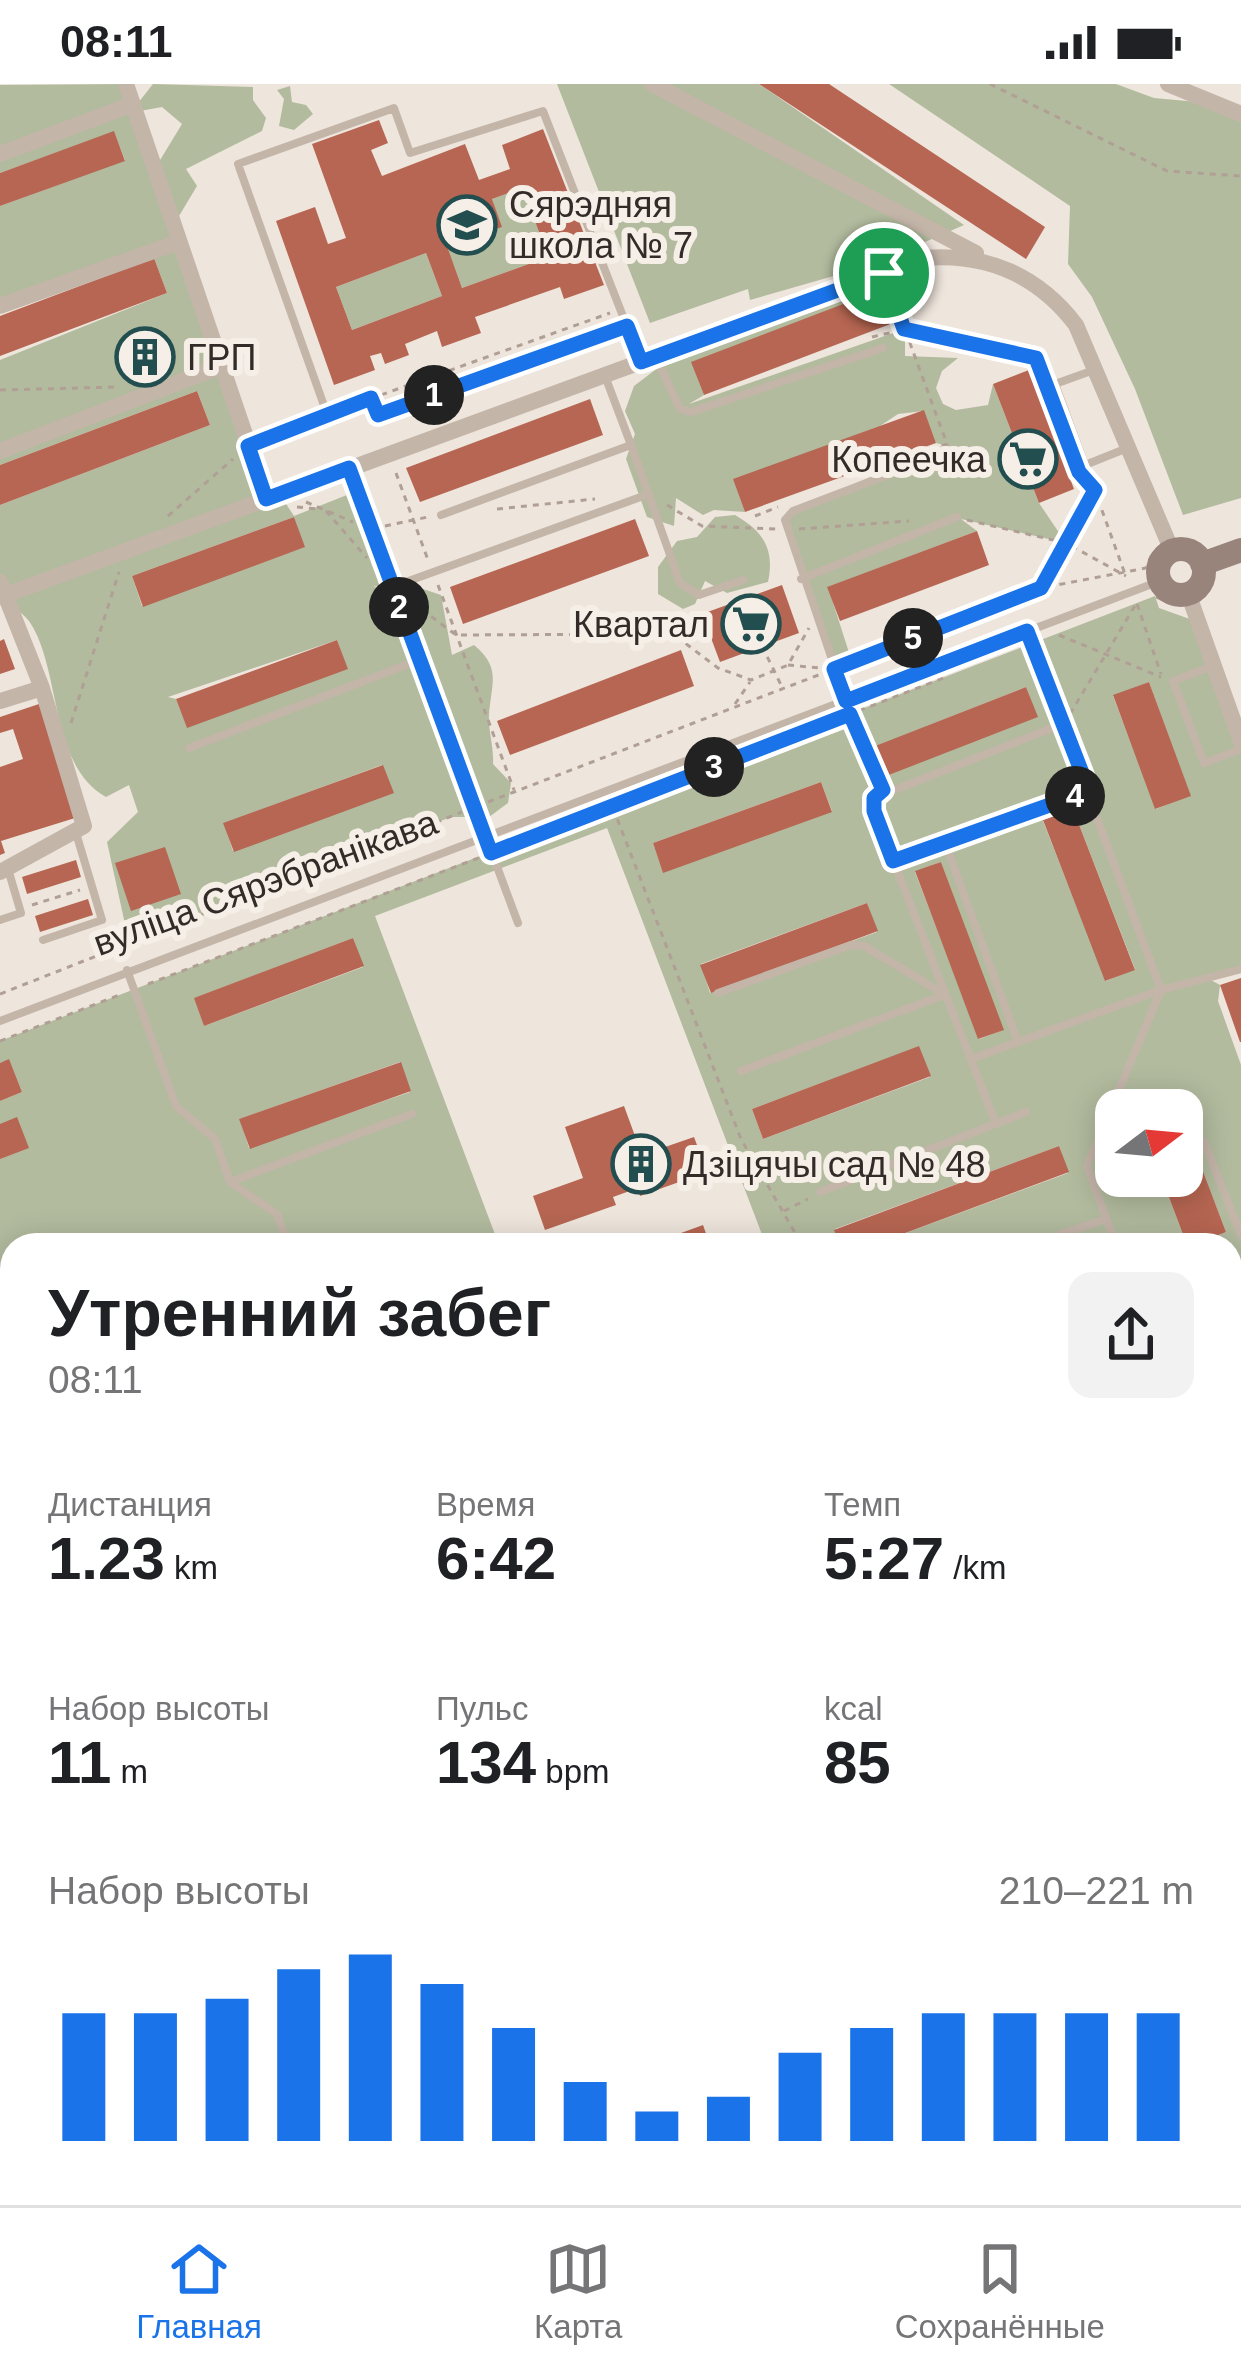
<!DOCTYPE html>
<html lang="ru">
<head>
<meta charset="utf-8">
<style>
  :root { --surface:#fff; --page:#f2f2f2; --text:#202124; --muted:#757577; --line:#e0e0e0; --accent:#1a73e8 }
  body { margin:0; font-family:Helvetica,sans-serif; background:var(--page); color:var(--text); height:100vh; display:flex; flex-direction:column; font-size:45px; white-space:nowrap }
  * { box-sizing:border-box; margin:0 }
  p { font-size:39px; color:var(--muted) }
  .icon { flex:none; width:66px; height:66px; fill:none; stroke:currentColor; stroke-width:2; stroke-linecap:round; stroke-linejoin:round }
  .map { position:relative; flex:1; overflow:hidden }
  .sheet { position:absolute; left:0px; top:1149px; width:1242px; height:972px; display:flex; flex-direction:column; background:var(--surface); border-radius:36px 36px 0 0; box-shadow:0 6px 30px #0003 }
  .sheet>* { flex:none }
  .needle { width:78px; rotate:74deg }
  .tools { position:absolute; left:1095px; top:1005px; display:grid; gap:24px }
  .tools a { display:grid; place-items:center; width:108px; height:108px; border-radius:24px; background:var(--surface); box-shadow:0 6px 30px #0003; font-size:60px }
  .pin { position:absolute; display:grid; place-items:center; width:102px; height:102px; color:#fff; margin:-51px; border:6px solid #fff; border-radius:50%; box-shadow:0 3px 12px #0007 }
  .km { position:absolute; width:60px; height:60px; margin:-30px; border-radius:50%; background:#222; color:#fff; font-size:33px; line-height:60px; text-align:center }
  .round { display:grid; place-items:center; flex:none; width:126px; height:126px; border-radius:24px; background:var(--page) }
  .overview { display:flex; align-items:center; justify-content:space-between; height:204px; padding:0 48px }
  h1 { font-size:66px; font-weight:700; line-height:90px }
  .metrics { display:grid; grid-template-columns:repeat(3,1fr); gap:18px; height:204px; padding:12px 48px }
  .metrics div { display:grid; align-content:center }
  .metrics b { font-size:60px; font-weight:700 }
  .metrics small { font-size:33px; font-weight:400 }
  .metrics p { font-size:33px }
  .chart { height:336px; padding:24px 48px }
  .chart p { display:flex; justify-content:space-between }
  .chart svg { width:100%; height:216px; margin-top:12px; stroke:var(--accent); stroke-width:6 }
  .status { display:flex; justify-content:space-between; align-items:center; height:84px; padding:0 60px; background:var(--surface); direction:ltr }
  .status svg { height:33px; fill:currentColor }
  .tab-bar { display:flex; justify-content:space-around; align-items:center; height:168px; border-top:3px solid var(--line); background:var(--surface); font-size:33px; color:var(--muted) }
  .tab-bar a { display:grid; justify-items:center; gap:6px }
  .tab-bar .on { color:var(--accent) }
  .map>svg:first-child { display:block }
  .green { fill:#b2bb9e; fill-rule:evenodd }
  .building { fill:#b66652; fill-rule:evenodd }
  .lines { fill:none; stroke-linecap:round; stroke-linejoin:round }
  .path { stroke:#b09f94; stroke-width:3; stroke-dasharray:6 6; stroke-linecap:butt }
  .lane { stroke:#c4b5a9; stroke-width:8 }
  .street { stroke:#c4b5a9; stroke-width:16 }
  .secondary { stroke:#98847b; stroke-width:24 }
  .route-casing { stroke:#fff; stroke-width:24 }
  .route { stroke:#1a73e8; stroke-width:15 }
  .labels { text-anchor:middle; stroke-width:12; stroke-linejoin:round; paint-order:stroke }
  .poi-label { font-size:36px; fill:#332b28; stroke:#f6efe7; text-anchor:start }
  .street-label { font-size:36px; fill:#332b28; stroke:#f6efe7 }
</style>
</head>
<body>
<div class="status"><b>08:11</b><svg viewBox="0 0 49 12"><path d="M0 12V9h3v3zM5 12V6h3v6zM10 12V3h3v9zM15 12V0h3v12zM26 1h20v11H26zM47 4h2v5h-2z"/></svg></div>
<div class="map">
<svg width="1241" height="2121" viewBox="0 0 1241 2121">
  <rect width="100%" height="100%" fill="#eee5dc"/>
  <path class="green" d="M 126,0 L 154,86 L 182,40 L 162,23 L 140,27 L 138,19 L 153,0 L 253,3 L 253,16 L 266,34 L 262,47 L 186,85 L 197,102 L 179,132 L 248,362 L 294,432 L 357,407 L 392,503 L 373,502 L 405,513 L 423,505 L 441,511 L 452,571 L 474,561 C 502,584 491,600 489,631 C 488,646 494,663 493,680 L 511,699 L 508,719 L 489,733 L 451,733 L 137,857 L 125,840 L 107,758 L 138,728 L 129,701 L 106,713 C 49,682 61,582 29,537 C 22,528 9,520 0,513 L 0,421 L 210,341 L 197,307 L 0,381 L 0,276 L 167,209 L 154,174 L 0,222 L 0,122 L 125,76 L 114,48 L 0,89 L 0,1 ZM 294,433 L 304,463 L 142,522 L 132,492 ZM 337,556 L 347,584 L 187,643 L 176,615 L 168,613 ZM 382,681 L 393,708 L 233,767 L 224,739 Z
    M 557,0 L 759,0 L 964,141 L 872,181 L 750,216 L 748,205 L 650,239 Z
    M 889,0 L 1116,0 L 1154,14 L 1241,22 L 1241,414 L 1183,431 L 1135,305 L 1092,213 L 1068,180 L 1070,122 Z
    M 290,2 L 292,18 L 306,21 L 313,30 L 294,46 L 279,42 L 284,15 L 277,6 Z
    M 523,104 L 548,173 L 462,204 L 447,163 L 501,143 L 492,115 Z
    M 426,169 L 442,212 L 352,246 L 336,203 Z
    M 884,189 L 905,245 L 905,272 L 958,274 L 942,287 L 936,304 L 943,320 L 956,326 L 988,321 L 993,300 L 1039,419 L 1066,459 L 961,435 L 977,447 L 828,503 L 852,578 L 834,585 L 785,436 L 793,427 L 944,361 L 936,359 L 924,327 L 898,330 L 880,342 L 734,396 L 745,428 L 714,426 L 703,431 L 676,414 L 674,442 L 647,433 L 626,375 L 635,350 L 625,327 L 634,302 L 659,283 L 652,274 ZM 880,207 L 893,239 L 902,246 L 689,320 L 704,311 L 692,279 Z
    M 735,431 C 763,447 775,465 768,498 L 727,509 L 705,497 L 695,520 L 683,525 L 658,510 L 658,483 L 677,457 L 697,453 L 715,433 Z
    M 1155,512 L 1159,524 L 1198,538 L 1241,658 L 1241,885 L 1207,894 L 1220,901 L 1218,917 L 1241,981 L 1241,1268 L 1230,1285 L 1230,1161 L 1193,1161 L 1226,1148 L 1188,1049 L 1182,1050 L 1182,1026 L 1116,1026 L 1116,1092 L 1161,1092 L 1187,1161 L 873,1161 L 1068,1089 L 1059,1062 L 835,1145 L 840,1161 L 766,1161 L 607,744 L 375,832 L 499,1161 L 12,1161 L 12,1659 L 0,1654 L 0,1017 L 22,1008 L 9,976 L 0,979 L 0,957 ZM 1149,598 L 1190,711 L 1156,725 L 1113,612 ZM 1026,603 L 1037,633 L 881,693 L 871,664 ZM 821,698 L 832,727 L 663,788 L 653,759 ZM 1073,725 L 1135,885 L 1106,897 L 1043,737 ZM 941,778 L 1003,946 L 979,955 L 915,788 ZM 867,819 L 877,848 L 710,909 L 701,880 ZM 353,854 L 363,883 L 204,942 L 195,914 ZM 919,963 L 930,993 L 763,1055 L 752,1025 ZM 400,978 L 410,1008 L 249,1064 L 240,1035 Z
    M 1241,1286 L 1241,1645 L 1230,1639 L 1230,1304 Z"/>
  <path class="building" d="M 759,0 L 829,0 L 1045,143 L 1026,175 Z
    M 379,36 L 388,59 L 371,66 L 382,92 L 465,60 L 479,96 L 510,85 L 502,61 L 543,45 L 604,201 L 564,215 L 560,203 L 475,233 L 481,249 L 442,263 L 437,247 L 405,260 L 409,271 L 385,280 L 381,269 L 370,272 L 375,286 L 334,301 L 276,137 L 315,123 L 328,160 L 346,154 L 312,60 ZM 523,104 L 548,173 L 462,204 L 447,162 L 502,143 L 492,115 ZM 426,169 L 442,212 L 352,246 L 336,203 Z
    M 114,47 L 125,77 L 0,122 L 0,89 Z
    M 154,174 L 167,209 L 0,272 L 0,232 Z
    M 880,206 L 893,239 L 704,311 L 691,278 Z
    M 152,265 L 155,275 L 138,281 L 135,271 Z
    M 1029,286 L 1074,405 L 1039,419 L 993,300 Z
    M 197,307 L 210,341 L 0,421 L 0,381 Z
    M 590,315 L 603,351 L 420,418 L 406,384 Z
    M 924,326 L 936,359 L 745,428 L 733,395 Z
    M 294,433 L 305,463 L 143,523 L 132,492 Z
    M 635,435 L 649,472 L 463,540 L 450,503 Z
    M 977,447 L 989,481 L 840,537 L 827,503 Z
    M 782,501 L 799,549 L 720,578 L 702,530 Z
    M 4,555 L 15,585 L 0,590 L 0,557 Z
    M 337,556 L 348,585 L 187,644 L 176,615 Z
    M 681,566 L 694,602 L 510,671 L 497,637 Z
    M 1149,598 L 1191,712 L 1155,725 L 1113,611 Z
    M 1026,603 L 1038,633 L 881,694 L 870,664 Z
    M 39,620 L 75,734 L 1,757 L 5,769 L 0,771 L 0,683 L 23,675 L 13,645 L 0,649 L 0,633 Z
    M 383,681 L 394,709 L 234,768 L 223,739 Z
    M 821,698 L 832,728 L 663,789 L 653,759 Z
    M 1073,725 L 1135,886 L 1105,897 L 1043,736 Z
    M 165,763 L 181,810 L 131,827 L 115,779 Z
    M 76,776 L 81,793 L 27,810 L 22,793 Z
    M 941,778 L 1004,946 L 978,955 L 915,787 Z
    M 88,815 L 93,831 L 40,848 L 35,832 Z
    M 867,819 L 878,847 L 711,909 L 700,881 Z
    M 353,854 L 364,882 L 204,942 L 194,914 Z
    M 1241,894 L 1241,958 L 1240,958 L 1220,901 Z
    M 919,962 L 931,992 L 763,1055 L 752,1025 Z
    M 9,975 L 22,1008 L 0,1017 L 0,979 Z
    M 401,978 L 411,1007 L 250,1065 L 239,1035 Z
    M 624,1022 L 642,1071 L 694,1053 L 707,1088 L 640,1112 L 638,1104 L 613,1113 L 616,1121 L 545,1146 L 533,1112 L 583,1094 L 565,1043 Z
    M 17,1033 L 29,1064 L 0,1075 L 0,1040 Z
    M 1188,1048 L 1226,1148 L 1193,1161 L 1187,1161 L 1161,1092 L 1182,1092 L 1182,1050 Z
    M 1059,1062 L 1069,1088 L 873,1161 L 840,1161 L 834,1146 Z
    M 703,1141 L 710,1161 L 685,1161 L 681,1149 Z
    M 1230,1673 L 1241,1677 L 1241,1707 L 1230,1702 Z
    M 218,2109 L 333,2109 L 328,2121 L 247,2121 Z
    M 785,2109 L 839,2109 L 865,2121 L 779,2121 Z"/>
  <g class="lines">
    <path class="path" d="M 990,0 L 1167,87 L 1241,92
      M 889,202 L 947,360 L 939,363
      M 872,253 L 911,244 L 1036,274 L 1043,292
      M 0,306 L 118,303
      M 372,316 L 378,330 L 614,247
      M 336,327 L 610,229
      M 264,356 L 316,335
      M 396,389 L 428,476
      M 1085,395 L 1095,407 L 1125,490
      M 306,418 L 353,438
      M 667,421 L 702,442 L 778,445
      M 297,423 L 317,425
      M 497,425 L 595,415
      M 326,427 L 367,474
      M 168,432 L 233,375
      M 755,432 L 778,423
      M 967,436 L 1066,459 L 1126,492
      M 385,442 L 428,433
      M 799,445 L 909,437
      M 438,501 L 514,706
      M 1041,504 L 1094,408
      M 1156,513 L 1174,521
      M 412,518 L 456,551 L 673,550 L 718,584 L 751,596 L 788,581 L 809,544
      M 1137,520 L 1161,590
      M 1059,551 L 1161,593
      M 762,562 L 782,603
      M 846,580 L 1041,504 L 1146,484 L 1152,470
      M 788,581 L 820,584
      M 735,620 L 750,598
      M 1070,630 L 1136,520
      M 851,631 L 876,700
      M 71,639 L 119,488
      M 488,718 L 821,590
      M 613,724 L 741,1055 L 802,1161
      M 501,765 L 946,593
      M 32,821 L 80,806
      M 113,842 L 122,873
      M 148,900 L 481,773
      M 0,910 L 462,728
      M 0,957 L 122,910
      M 784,1127 L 808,1115
      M 1230,1599 L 1241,1602
      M 0,1654 L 12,1659
      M 1079,2109 L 1108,2121"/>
    <path class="lane" d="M 656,274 L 680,325 L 691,328 L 883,264
      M 1094,286 L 1055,300 L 1085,381 L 1125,365
      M 327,330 L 238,80 L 394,24 L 410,69 L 543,27 L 640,276
      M 631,361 L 680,499 L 699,511 L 743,496
      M 349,386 L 518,839
      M 441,431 L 631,361 L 605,292
      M 801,495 L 957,433
      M 392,503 L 649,410
      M 1213,582 L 1173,597 L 1204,679 L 1241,665
      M 846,617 L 785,436 L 793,427 L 932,374
      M 189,664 L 419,576
      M 945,759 L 1018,958
      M 893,777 L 1089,707
      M 0,836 L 21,829 L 8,785
      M 43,856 L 102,836 L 76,749
      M 127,886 L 176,1022 L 215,1055 L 230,1098 L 412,1030
      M 718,909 L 851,861 L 864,862 L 944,910
      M 0,937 L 1160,497
      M 971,975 L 1161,906 L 1027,547
      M 741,987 L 944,911
      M 996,1040 L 874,727 L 874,714 L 1065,639
      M 1204,1058 L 1241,1151
      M 231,1099 L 277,1130 L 288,1161
      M 820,1108 L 1026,1028
      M 1029,1161 L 1106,1135
      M 1116,1161 L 1087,1082 L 1161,906 L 1241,885
      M 0,1446 L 12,1442"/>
    <path class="street" d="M 126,0 L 267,415
      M 652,0 L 976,169
      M 1168,0 L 1241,30
      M 0,70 L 133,20
      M 0,222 L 176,159
      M 0,367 L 219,283
      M 0,498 L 42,604 L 84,742 L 0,788
      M 1188,509 L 1241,658
      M 0,513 L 924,174 C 986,169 1038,191 1076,241 L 1172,467
      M 0,617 L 42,604
      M 1230,1285 L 1241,1268
      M 0,1681 L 12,1687
      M 996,2109 L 1026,2121"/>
    <path class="secondary" d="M1158 488a23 23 0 1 1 46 0a23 23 0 1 1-46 0Z
      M 1202,480 L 1241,466"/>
  </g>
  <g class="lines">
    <defs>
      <path id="route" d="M 884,189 L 904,245 L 1036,274 L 1079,388 L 1095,406 L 1041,504 L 834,585 L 846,617 L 1027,547 L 1089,707 L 893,777 L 874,727 L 874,714 L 883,706 L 850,630 L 491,769 L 349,384 L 266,415 L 248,362 L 371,314 L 378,331 L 627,242 L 641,278 Z"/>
    </defs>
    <use href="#route" class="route-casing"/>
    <use href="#route" class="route"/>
  </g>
  <defs>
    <symbol id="school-ring" viewBox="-11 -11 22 22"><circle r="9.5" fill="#f6efe7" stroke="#234e4f" stroke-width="1.5"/><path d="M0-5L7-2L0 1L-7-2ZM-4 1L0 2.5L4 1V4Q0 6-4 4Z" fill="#234e4f"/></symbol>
    <symbol id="building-ring" viewBox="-11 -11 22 22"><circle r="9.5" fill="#f6efe7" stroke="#234e4f" stroke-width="1.5"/><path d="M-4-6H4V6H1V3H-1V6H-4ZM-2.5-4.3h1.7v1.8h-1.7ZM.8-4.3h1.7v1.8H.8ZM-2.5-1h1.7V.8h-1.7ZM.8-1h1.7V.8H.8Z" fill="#234e4f"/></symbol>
    <symbol id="supermarket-ring" viewBox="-11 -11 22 22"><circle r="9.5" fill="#f6efe7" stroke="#234e4f" stroke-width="1.5"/><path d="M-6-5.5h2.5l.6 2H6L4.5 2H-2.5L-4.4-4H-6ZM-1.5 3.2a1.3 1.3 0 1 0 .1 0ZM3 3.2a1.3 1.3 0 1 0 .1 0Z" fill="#234e4f"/></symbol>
  </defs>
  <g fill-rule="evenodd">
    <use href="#school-ring" x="434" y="108" width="66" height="66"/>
    <use href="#building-ring" x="112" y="240" width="66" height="66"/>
    <use href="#supermarket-ring" x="995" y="342" width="66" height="66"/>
    <use href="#supermarket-ring" x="718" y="507" width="66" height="66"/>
    <use href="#building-ring" x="608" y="1047" width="66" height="66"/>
  </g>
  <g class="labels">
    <g class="poi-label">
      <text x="509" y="133">Сярэдняя<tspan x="509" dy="41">школа № 7</tspan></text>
      <text x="187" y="286">ГРП</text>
      <text x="986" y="388" text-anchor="end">Копеечка</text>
      <text x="709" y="553" text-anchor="end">Квартал</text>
      <text x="683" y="1093">Дзіцячы сад № 48</text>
    </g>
    <g class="street-label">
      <text transform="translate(265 798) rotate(-20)" y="13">вуліца Сярэбранікава</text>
    </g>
  </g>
</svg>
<div class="tools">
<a><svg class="needle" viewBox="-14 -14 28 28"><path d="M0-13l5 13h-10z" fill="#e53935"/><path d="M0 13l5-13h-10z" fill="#757577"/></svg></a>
</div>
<div class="pin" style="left:884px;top:189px;background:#1e9e55"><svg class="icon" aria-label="arrive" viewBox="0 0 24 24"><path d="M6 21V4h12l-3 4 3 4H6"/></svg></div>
<b class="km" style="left:434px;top:311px">1</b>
<b class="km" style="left:399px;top:523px">2</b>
<b class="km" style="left:714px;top:683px">3</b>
<b class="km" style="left:1075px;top:712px">4</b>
<b class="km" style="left:913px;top:554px">5</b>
<section class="sheet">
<div class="overview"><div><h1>Утренний забег</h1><p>08:11</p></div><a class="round"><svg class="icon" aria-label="share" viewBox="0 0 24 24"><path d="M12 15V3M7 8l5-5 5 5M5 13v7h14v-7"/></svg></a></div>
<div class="metrics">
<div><p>Дистанция</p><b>1.23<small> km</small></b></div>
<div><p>Время</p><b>6:42</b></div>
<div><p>Темп</p><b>5:27<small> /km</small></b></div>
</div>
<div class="metrics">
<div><p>Набор высоты</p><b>11<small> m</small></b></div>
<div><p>Пульс</p><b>134<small> bpm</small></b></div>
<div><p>kcal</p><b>85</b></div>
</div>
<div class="chart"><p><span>Набор высоты</span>210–221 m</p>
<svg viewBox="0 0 160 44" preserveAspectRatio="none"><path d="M5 44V18M15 44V18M25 44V15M35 44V9M45 44V6M55 44V12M65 44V21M75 44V32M85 44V38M95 44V35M105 44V26M115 44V21M125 44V18M135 44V18M145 44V18M155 44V18"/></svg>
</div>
</section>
</div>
<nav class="tab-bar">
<a class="on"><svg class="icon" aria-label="home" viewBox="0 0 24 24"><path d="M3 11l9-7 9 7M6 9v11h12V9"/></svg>Главная</a>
<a><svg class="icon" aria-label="map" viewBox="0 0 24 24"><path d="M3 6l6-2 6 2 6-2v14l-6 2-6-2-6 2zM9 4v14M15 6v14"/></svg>Карта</a>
<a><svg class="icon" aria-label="saved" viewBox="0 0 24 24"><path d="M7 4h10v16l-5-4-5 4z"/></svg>Сохранённые</a>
</nav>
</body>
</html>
